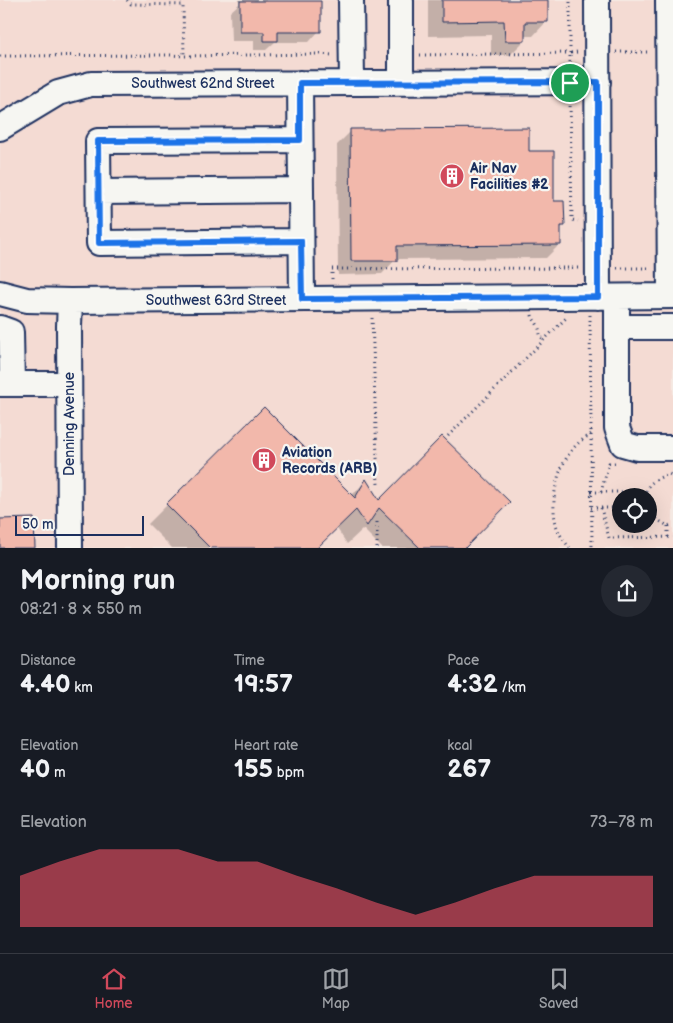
<!DOCTYPE html>
<html lang="en">
<head>
<meta charset="utf-8">
<style>
  :root { --surface:#171b24; --page:#242831; --text:#f1f3f6; --muted:#9ea1a6; --line:#363941; --accent:#d1495b }
  body { margin:0; font-family:"Balsamiq Sans",sans-serif; background:var(--page); color:var(--text); height:100vh; display:flex; flex-direction:column; font-size:19px; white-space:nowrap }
  * { box-sizing:border-box; margin:0 }
  p { font-size:16px; color:var(--muted) }
  .icon { flex:none; width:28px; height:28px; fill:none; stroke:currentColor; stroke-width:2; stroke-linecap:round; stroke-linejoin:round }
  .map { position:relative; height:548px; overflow:hidden }
  .drawer { display:flex; flex-direction:column; background:var(--surface); flex:1 }
  .drawer>* { flex:none }
  .tools { position:absolute; left:612px; top:488px; display:grid; gap:10px }
  .tools a { display:grid; place-items:center; width:45px; height:45px; border-radius:50%; background:var(--surface); box-shadow:0 5px 20px #0002; font-size:25px }
  .scale { position:absolute; left:15px; bottom:12px; width:129px; box-sizing:border-box; padding-left:5px; border:2px solid #1b2f5e; border-top:0; font-size:14px; line-height:18px; white-space:nowrap; color:#1b2f5e; -webkit-text-stroke:4px #f6f6f2; paint-order:stroke }
  .pin { position:absolute; display:grid; place-items:center; width:42px; height:42px; color:#fff; margin:-21px; border:2px solid #fff; border-radius:50%; box-shadow:0 1px 5px #0007 }
  .round { display:grid; place-items:center; flex:none; width:52px; height:52px; border-radius:26px; background:var(--page) }
  .headline { display:flex; align-items:center; justify-content:space-between; height:85px; padding:0 20px }
  h1 { font-size:28px; font-weight:700; line-height:38px }
  .figures { display:grid; grid-template-columns:repeat(3,1fr); gap:8px; height:85px; padding:5px 20px }
  .figures div { display:grid; align-content:center }
  .figures b { font-size:25px; font-weight:700 }
  .figures small { font-size:14px; font-weight:400 }
  .figures p { font-size:14px }
  .chart { height:140px; padding:10px 20px }
  .chart p { display:flex; justify-content:space-between }
  .chart svg { width:100%; height:90px; margin-top:5px; fill:var(--accent); opacity:.7 }
  .dock { display:flex; justify-content:space-around; align-items:center; height:70px; border-top:1px solid var(--line); background:var(--surface); font-size:14px; color:var(--muted) }
  .dock a { display:grid; justify-items:center; gap:2px }
  .dock .current { color:var(--accent) }
  .map>svg:first-child { display:block }
  .built { fill:#f4dbd3; fill-rule:evenodd }
  .shadow { fill:#0003 }
  .building { fill:#f2b8ab; stroke:#1b2f5e }
  .lines { fill:none; stroke-linecap:round; stroke-linejoin:round }
  .minor-casing { stroke:#1b2f5e; stroke-width:28 }
  .path { stroke:#1b2f5e; stroke-width:3; stroke-dasharray:1 4; stroke-linecap:butt }
  .minor { stroke:#f6f6f2; stroke-width:24 }
  .route-casing { stroke:#fff; stroke-width:10 }
  .route { stroke:#1a73e8; stroke-width:6 }
  .labels { text-anchor:middle; stroke-width:4.5; stroke-linejoin:round; paint-order:stroke }
  .street-label { font-size:14px; fill:#1b2f5e; stroke:#f6f6f2 }
  .poi-label { font-size:14px; font-weight:bold; fill:#1b2f5e; stroke:#f6f6f2; text-anchor:start }
</style>
</head>
<body>
<div class="map">
<svg width="673" height="548" viewBox="0 0 673 548">
  <rect width="100%" height="100%" fill="#f5eae4"/>
  <filter id="ink" filterUnits="userSpaceOnUse"><feTurbulence type="fractalNoise" baseFrequency=".02" numOctaves="2"/><feDisplacementMap in="SourceGraphic" scale="10" xChannelSelector="R" yChannelSelector="G"/><feConvolveMatrix kernelMatrix="1 2 1 2 8 2 1 2 1" color-interpolation-filters="sRGB"/></filter>
  <g filter="url(#ink)">
    <path class="built" d="M 0,0 L 673,0 L 673,548 L 0,548 ZM 621,496 L 649,496 L 649,524 L 621,524 Z"/>
    <path class="shadow" d="M 239,0 L 266,0 L 266,2 L 319,31 L 309,42 L 275,42 L 266,50 L 254,50 L 254,41 L 231,41 L 230,12 L 239,4 Z
      M 428,0 L 547,0 L 547,21 L 533,36 L 524,36 L 524,41 L 510,55 L 491,55 L 491,35 L 428,36 Z
      M 351,131 L 528,152 L 553,202 L 563,226 L 560,229 L 560,244 L 546,258 L 396,259 L 382,274 L 338,275 L 337,145 Z
      M 264,408 L 351,496 L 366,481 L 379,502 L 463,548 L 382,548 L 363,529 L 347,544 L 336,527 L 316,548 L 172,548 L 148,524 Z"/>
    <path class="building" d="M 442,0 L 548,0 L 548,22 L 525,22 L 525,41 L 505,41 L 504,21 L 442,22 Z
      M 240,1 L 321,1 L 321,32 L 278,32 L 278,41 L 264,41 L 264,32 L 240,32 Z
      M 529,128 L 529,151 L 554,151 L 554,201 L 564,201 L 565,226 L 561,226 L 561,245 L 397,246 L 397,261 L 351,261 L 350,129 Z
      M 264,407 L 355,498 L 366,479 L 379,500 L 442,436 L 510,502 L 465,548 L 420,548 L 379,508 L 367,526 L 356,510 L 317,548 L 210,548 L 166,504 Z
      M 34,518 L 35,548 L 0,548 L 0,519 Z"/>
    <g class="lines">
      <defs>
        <path id="minor" d="M 351,0 L 352,83
          M 401,0 L 401,83
          M 597,0 L 598,297
          M 668,0 L 670,296
          M 300,83 L 302,299
          M 0,128 L 58,93 L 91,84 L 598,82
          M 300,140 L 98,141 L 99,243 L 301,241
          M 99,192 L 301,190
          M 0,293 L 27,300 L 70,301 L 673,296
          M 617,297 L 617,428 L 623,444 L 637,448 L 673,448
          M 617,327 L 673,327
          M 0,328 L 11,332 L 12,384
          M 0,384 L 69,384
          M 70,548 L 69,326 L 70,301"/>
      </defs>
      <use href="#minor" class="minor-casing"/>
      <path class="path" d="M 127,0 L 131,4 L 183,5 L 184,56
        M 616,52 L 650,52
        M 420,55 L 570,53 L 570,0
        M 0,56 L 170,55 L 184,56 L 320,54 L 332,55
        M 570,62 L 570,53 L 577,52
        M 570,101 L 572,220 L 578,221
        M 617,268 L 650,268
        M 332,279 L 332,269 L 578,268
        M 532,315 C 533,320 536,321 538,326 C 541,333 538,334 544,340
        M 590,315 L 592,548
        M 372,318 L 378,485
        M 448,436 L 567,317
        M 591,492 L 645,492
        M 601,492 L 609,463 L 616,463
        M 645,496 C 646,483 658,478 669,474 L 673,476
        M 591,508 L 621,508
        M 601,508 L 609,538 L 673,537
        M 649,512 L 654,518 L 668,526 L 673,524
        M 668,526 L 668,537
        M 377,548 L 377,520
        M 570,548 C 564,541 558,533 556,524 C 550,501 557,467 573,449 C 577,443 585,438 591,434"/>
      <use href="#minor" class="minor"/>
    </g>
  </g>
  <g class="lines" filter="url(#ink)">
    <defs>
      <path id="route" d="M 598,82 L 598,297 L 302,299 L 301,241 L 99,243 L 98,141 L 300,140 L 300,83 Z"/>
    </defs>
    <use href="#route" class="route-casing"/>
    <use href="#route" class="route"/>
  </g>
  <defs>
    <symbol id="building-disc" viewBox="-11 -11 22 22"><circle r="9.5" fill="#d1495b" stroke="#f6f6f2"/><path d="M-4-6H4V6H1V3H-1V6H-4ZM-2.5-4.3h1.7v1.8h-1.7ZM.8-4.3h1.7v1.8H.8ZM-2.5-1h1.7V.8h-1.7ZM.8-1h1.7V.8H.8Z" fill="#fff"/></symbol>
  </defs>
  <g fill-rule="evenodd">
    <use href="#building-disc" x="438" y="162" width="28" height="28"/>
    <use href="#building-disc" x="250" y="446" width="28" height="28"/>
  </g>
  <g class="labels">
    <g class="street-label">
      <text x="203" y="88">Southwest 62nd Street</text>
      <text x="216" y="305">Southwest 63rd Street</text>
      <text transform="translate(69 424) rotate(-90)" y="5">Denning Avenue</text>
    </g>
    <g class="poi-label">
      <text x="470" y="173">Air Nav<tspan x="470" dy="16">Facilities #2</tspan></text>
      <text x="282" y="457">Aviation<tspan x="282" dy="16">Records (ARB)</tspan></text>
    </g>
  </g>
</svg>
<div class="tools">
<a><svg class="icon" aria-label="locate" viewBox="0 0 24 24"><circle cx="12" cy="12" r="6"/><path d="M12 2v4M12 18v4M2 12h4M18 12h4"/></svg></a>
</div>
<div class="scale">50 m</div>
<div class="pin" style="left:570px;top:83px;background:#1e9e55"><svg class="icon" aria-label="arrive" viewBox="0 0 24 24"><path d="M6 21V4h12l-3 4 3 4H6"/></svg></div>
</div>
<section class="drawer">
<div class="headline"><div><h1>Morning run</h1><p>08:21 · 8 × 550 m</p></div><a class="round"><svg class="icon" aria-label="share" viewBox="0 0 24 24"><path d="M12 15V3M7 8l5-5 5 5M5 13v7h14v-7"/></svg></a></div>
<div class="figures">
<div><p>Distance</p><b>4.40<small> km</small></b></div>
<div><p>Time</p><b>19:57</b></div>
<div><p>Pace</p><b>4:32<small> /km</small></b></div>
</div>
<div class="figures">
<div><p>Elevation</p><b>40<small> m</small></b></div>
<div><p>Heart rate</p><b>155<small> bpm</small></b></div>
<div><p>kcal</p><b>267</b></div>
</div>
<div class="chart"><p><span>Elevation</span>73–78 m</p>
<svg viewBox="0 0 160 44" preserveAspectRatio="none"><path d="M0 44V19L10 12L20 6L30 6L40 6L50 12L60 12L70 19L80 25L90 32L100 38L110 32L120 25L130 19L140 19L150 19L160 19V44z"/></svg>
</div>
</section>
<nav class="dock">
<a class="current"><svg class="icon" aria-label="home" viewBox="0 0 24 24"><path d="M3 11l9-7 9 7M6 9v11h12V9"/></svg>Home</a>
<a><svg class="icon" aria-label="map" viewBox="0 0 24 24"><path d="M3 6l6-2 6 2 6-2v14l-6 2-6-2-6 2zM9 4v14M15 6v14"/></svg>Map</a>
<a><svg class="icon" aria-label="saved" viewBox="0 0 24 24"><path d="M7 4h10v16l-5-4-5 4z"/></svg>Saved</a>
</nav>
</body>
</html>
